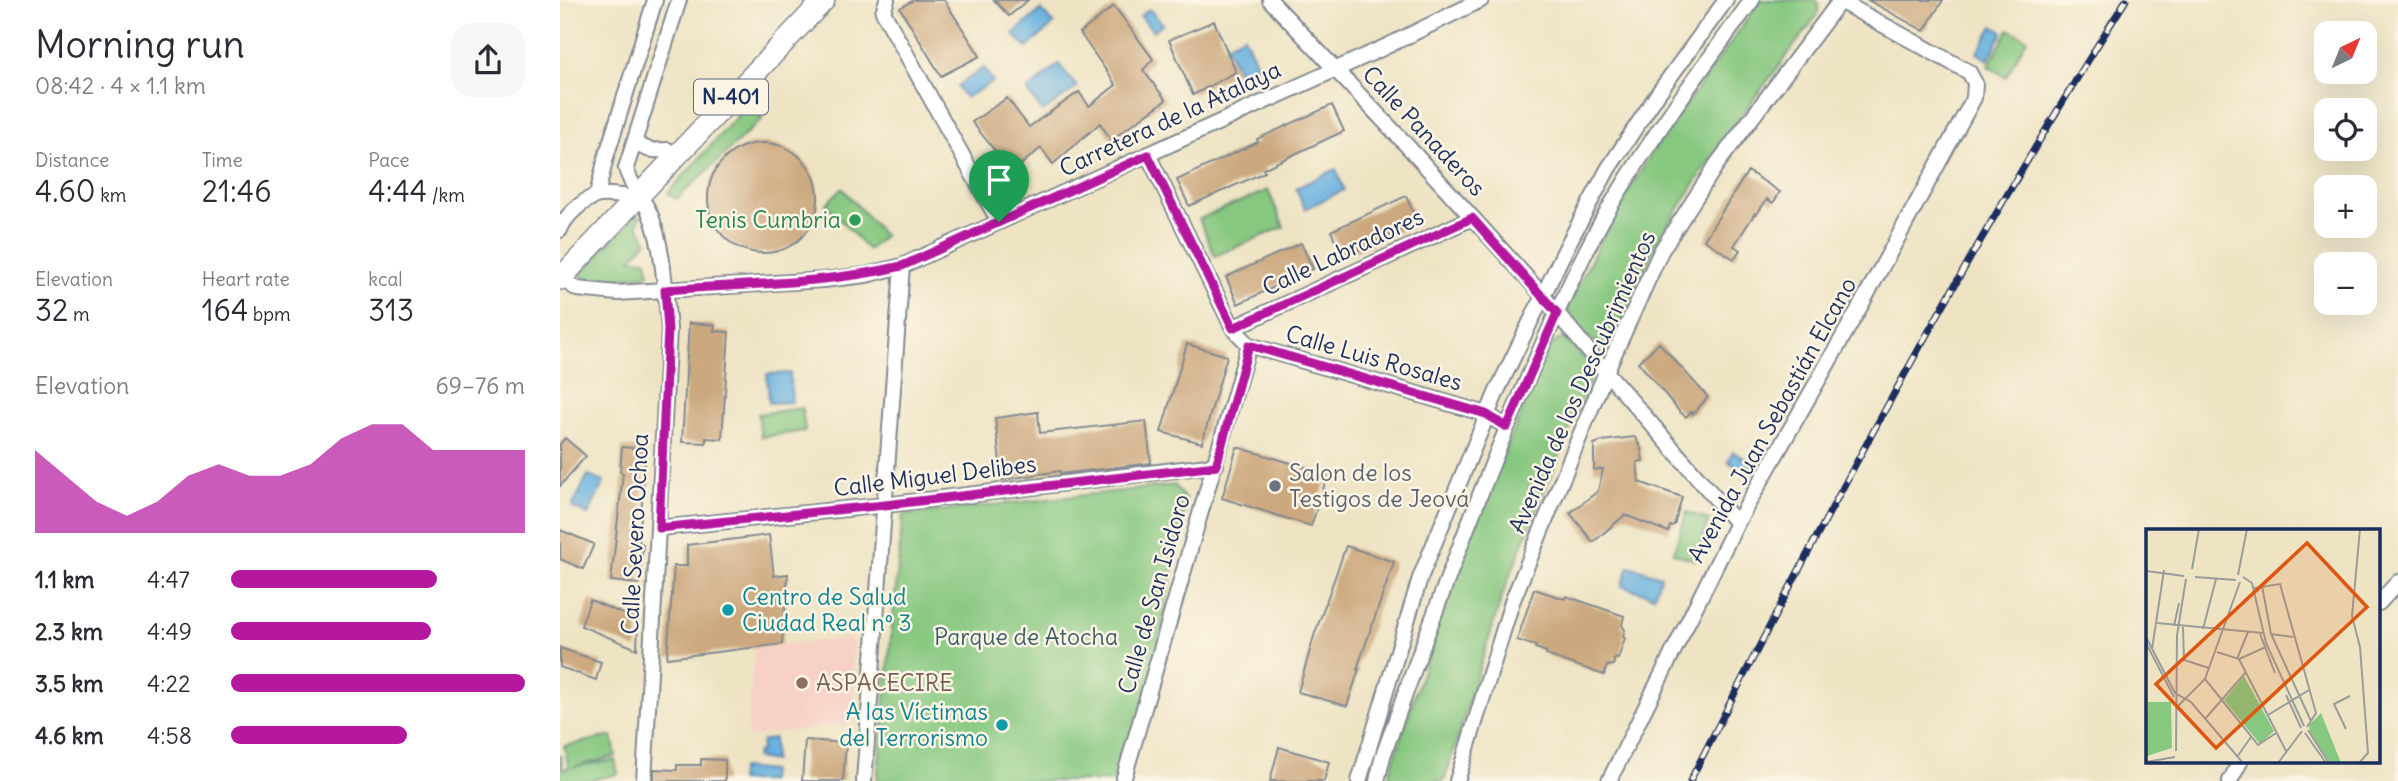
<!DOCTYPE html>
<html lang="en">
<head>
<meta charset="utf-8">
<style>
  :root { --surface:#fff; --page:#f7f7f7; --text:#2b2b33; --muted:#7c7c81; --accent:#b5179e }
  body { margin:0; font-family:Delius,sans-serif; background:var(--page); color:var(--text); height:100vh; display:flex; flex-direction:column; font-size:26px; white-space:nowrap }
  * { box-sizing:border-box; margin:0 }
  p { font-size:23px; color:var(--muted) }
  .icon { flex:none; width:38px; height:38px; fill:none; stroke:currentColor; stroke-width:2; stroke-linecap:round; stroke-linejoin:round }
  .map { position:relative; flex:1; overflow:hidden }
  .sheet { display:flex; flex-direction:column; background:var(--surface); width:560px }
  .sheet>* { flex:none }
  .needle { width:46px; rotate:43deg }
  .buttons { position:absolute; left:1754px; top:21px; display:grid; gap:14px }
  .buttons a { display:grid; place-items:center; width:63px; height:63px; border-radius:14px; background:var(--surface); box-shadow:0 7px 28px #0002; font-size:35px }
  .pin { position:absolute; display:grid; place-items:center; width:60px; height:60px; color:#fff; margin:-72px -30px; border-radius:50% 50% 50% 0; rotate:-45deg; box-shadow:0 0 7px #0007 }
  .pin .icon { rotate:45deg }
  .round { display:grid; place-items:center; flex:none; width:74px; height:74px; border-radius:21px; background:var(--page) }
  .headline { display:flex; align-items:center; justify-content:space-between; height:119px; padding:0 35px }
  h1 { font-size:38px; font-weight:600; line-height:52px }
  .stats { display:grid; grid-template-columns:repeat(3,1fr); gap:10px; height:119px; padding:7px 35px }
  .stats div { display:grid; align-content:center }
  .stats b { font-size:30px; font-weight:600 }
  .stats small { font-size:19px; font-weight:400 }
  .stats p { font-size:19px }
  .chart { height:196px; padding:14px 35px }
  .chart p { display:flex; justify-content:space-between }
  .chart svg { width:100%; height:126px; margin-top:7px; fill:var(--accent); opacity:.7 }
  ul { padding:0 35px; list-style:none; font-size:23px }
  li { display:grid; grid-template-columns:112px 84px 1fr; align-items:center; height:52px }
  li i { height:18px; border-radius:9px; background:var(--accent) }
  main { display:flex; flex:1; min-height:0 }
  .map>svg:first-child { display:block }
  .built { fill:#f7d1c6 }
  .green { fill:#87c880; stroke:#517c6f; stroke-width:2 }
  .water { fill:#67b1df; stroke:#41709e; stroke-width:2 }
  .building { fill:#cca87e }
  .lines { fill:none; stroke-linecap:round; stroke-linejoin:round }
  .minor-casing { stroke:#848a91; stroke-width:18 }
  .highway-casing { stroke:#848a91; stroke-width:24 }
  .minor { stroke:#fff; stroke-width:14 }
  .highway { stroke:#fff; stroke-width:21 }
  .rail-casing { stroke:#1b2f5e; stroke-width:7 }
  .rail { stroke:#fcf5e5; stroke-width:4.5; stroke-dasharray:13; stroke-linecap:butt }
  .route-casing { stroke:#fff; stroke-width:14 }
  .route { stroke:#b5179e; stroke-width:9 }
  .leisure-dot { fill:#2e9e5b; stroke:#fcf5e5; stroke-width:2.5 }
  .worship-dot { fill:#6b7280; stroke:#fcf5e5; stroke-width:2.5 }
  .culture-dot { fill:#0f9aa8; stroke:#fcf5e5; stroke-width:2.5 }
  .education-dot { fill:#8d6e63; stroke:#fcf5e5; stroke-width:2.5 }
  .labels { text-anchor:middle; stroke-width:5; stroke-linejoin:round; paint-order:stroke }
  .shield { fill:#fcf5e5; stroke:#5e6a86; stroke-width:2 }
  .shield-label { font-size:21px; font-weight:bold; fill:#1b2f5e }
  .street-label { font-size:23px; fill:#1b2f5e; stroke:#fcf5e5 }
  .leisure-label { font-size:23px; fill:#27864d; stroke:#fcf5e5; text-anchor:end }
  .worship-label { font-size:23px; fill:#5b616d; stroke:#fcf5e5; text-anchor:start }
  .culture-label { font-size:23px; fill:#0d838f; stroke:#fcf5e5; text-anchor:start }
  .park-label { font-size:23px; fill:#3b5d68; stroke:#fcf5e5 }
  .education-label { font-size:23px; fill:#785e54; stroke:#fcf5e5; text-anchor:start }
  .inset-road { fill:none; stroke:#9a9c9b; stroke-width:2 }
  .view { fill:#de5710; fill-opacity:0.15; stroke:#de5710; stroke-width:3.5 }
  .inset-edge { fill:none; stroke:#1b2f5e; stroke-width:3.5 }
</style>
</head>
<body>
<main>
<section class="sheet">
<div class="headline"><div><h1>Morning run</h1><p>08:42 · 4 × 1.1 km</p></div><a class="round"><svg class="icon" aria-label="share" viewBox="0 0 24 24"><path d="M12 15V3M7 8l5-5 5 5M5 13v7h14v-7"/></svg></a></div>
<div class="stats">
<div><p>Distance</p><b>4.60<small> km</small></b></div>
<div><p>Time</p><b>21:46</b></div>
<div><p>Pace</p><b>4:44<small> /km</small></b></div>
</div>
<div class="stats">
<div><p>Elevation</p><b>32<small> m</small></b></div>
<div><p>Heart rate</p><b>164<small> bpm</small></b></div>
<div><p>kcal</p><b>313</b></div>
</div>
<div class="chart"><p><span>Elevation</span>69–76 m</p>
<svg viewBox="0 0 160 44" preserveAspectRatio="none"><path d="M0 44V15L10 24L20 33L30 38L40 33L50 24L60 20L70 24L80 24L90 20L100 11L110 6L120 6L130 15L140 15L150 15L160 15V44z"/></svg>
</div>
<ul>
<li><b>1.1 km</b>4:47<i style="width:70%"></i></li>
<li><b>2.3 km</b>4:49<i style="width:68%"></i></li>
<li><b>3.5 km</b>4:22<i style="width:100%"></i></li>
<li><b>4.6 km</b>4:58<i style="width:60%"></i></li>
</ul>
</section>
<div class="map">
<svg width="1838" height="781" viewBox="0 0 1838 781">
  <rect width="100%" height="100%" fill="#fcf5e5"/>
  <filter id="ink" filterUnits="userSpaceOnUse"><feTurbulence type="fractalNoise" baseFrequency=".0143" numOctaves="2"/><feDisplacementMap in="SourceGraphic" scale="14" xChannelSelector="R" yChannelSelector="G"/><feConvolveMatrix kernelMatrix="1 2 1 2 8 2 1 2 1" color-interpolation-filters="sRGB"/></filter>
  <filter id="wash" filterUnits="userSpaceOnUse"><feTurbulence type="fractalNoise" baseFrequency=".00686" numOctaves="4" result="noise"/><feDisplacementMap in="SourceGraphic" scale="28" xChannelSelector="R" yChannelSelector="G"/><feGaussianBlur stdDeviation="1.57" result="paint"/><feColorMatrix in="noise" values="0 0 0 0 0 0 0 0 0 0 0 0 0 0 0 0 0 1.4 0 .05"/><feComposite in="paint" operator="in"/></filter>
  <g filter="url(#wash)">
    <rect width="100%" height="100%" fill="#eee4c4"/>
    <path class="built" d="M 293,638 L 293,723 L 187,737 L 194,647 Z"/>
    <path class="green" d="M 1201,0 L 1255,0 L 1259,4 L 1258,14 L 1163,140 L 1108,225 L 1095,246 L 1055,339 L 1050,345 C 1029,345 1016,327 1008,309 L 1012,299 L 1052,217 L 1097,145 Z
      M 1449,29 L 1467,39 L 1446,77 L 1428,66 Z
      M 188,104 L 203,118 L 117,199 L 108,193 Z
      M 282,188 L 324,236 L 308,250 L 266,204 Z
      M 708,190 L 724,227 L 655,256 L 639,219 Z
      M 77,214 L 81,217 L 77,224 L 87,241 L 71,259 L 87,260 L 89,274 L 60,279 L 61,288 L 44,286 L 19,275 Z
      M 1004,338 L 1030,364 L 1033,373 L 944,590 L 884,781 L 827,781 L 887,595 L 913,526 L 982,364 C 987,352 990,342 1004,338 Z
      M 242,408 L 245,431 L 201,437 L 198,414 Z
      M 615,485 L 626,501 L 592,683 L 560,781 L 317,781 L 343,515 Z
      M 1127,512 L 1149,520 L 1135,560 L 1113,553 Z
      M 52,736 L 56,756 L 13,767 L 55,760 L 58,774 L 27,781 L 0,781 L 0,754 L 3,769 L 9,768 L 4,746 Z"/>
    <path class="water" d="M 589,9 L 603,24 L 593,31 L 580,16 Z
      M 481,10 L 494,24 L 467,48 L 453,34 Z
      M 1433,26 L 1443,32 L 1428,60 L 1417,53 Z
      M 684,36 L 698,66 L 679,74 L 666,45 Z
      M 499,64 L 517,87 L 483,112 L 467,91 Z
      M 424,68 L 433,82 L 405,98 L 397,86 Z
      M 776,169 L 784,190 L 745,209 L 736,188 Z
      M 230,373 L 232,402 L 209,403 L 207,374 Z
      M 1173,452 L 1193,463 L 1188,472 L 1168,462 Z
      M 28,475 L 44,482 L 28,515 L 12,507 Z
      M 1069,566 L 1101,576 L 1094,596 L 1062,586 Z
      M 214,738 L 214,761 L 196,758 L 197,752 L 201,751 L 202,741 Z
      M 181,768 L 211,771 L 210,781 L 179,781 Z"/>
    <g id="blocks">
      <path class="building" d="M 354,0 L 384,0 L 420,56 L 381,76 L 340,8 Z
        M 434,0 L 468,0 L 449,16 Z
        M 1308,0 L 1383,0 L 1364,31 Z
        M 554,6 L 593,59 L 583,70 L 606,100 L 551,140 L 540,123 L 493,164 L 481,148 L 452,172 L 412,122 L 447,98 L 469,127 L 519,92 L 529,106 L 556,85 L 520,33 Z
        M 654,21 L 676,72 L 633,95 L 609,40 Z
        M 772,105 L 784,131 L 703,169 L 705,172 L 629,206 L 617,180 L 698,142 L 697,139 Z
        M148 198a55 55 0 1 1 110 0a55 55 0 1 1-110 0Z
        M 1188,171 L 1220,192 L 1213,203 L 1207,199 L 1197,214 L 1195,213 L 1174,246 L 1180,250 L 1174,259 L 1144,240 Z
        M 846,196 L 858,223 L 783,257 L 771,231 Z
        M 741,243 L 753,269 L 678,304 L 666,277 Z
        M 129,323 L 155,325 L 154,331 L 169,332 L 162,439 L 146,438 L 146,443 L 122,442 Z
        M 1099,343 L 1148,397 L 1133,414 L 1131,412 L 1126,417 L 1119,411 L 1078,362 Z
        M 627,344 L 667,356 L 642,443 L 601,432 Z
        M 478,412 L 480,433 L 586,421 L 591,463 L 500,474 L 500,471 L 442,480 L 435,418 Z
        M 1074,437 L 1077,439 L 1078,444 L 1080,444 L 1083,461 L 1077,462 L 1079,482 L 1122,497 L 1114,525 L 1110,526 L 1108,532 L 1065,515 L 1033,542 L 1010,513 L 1038,491 L 1043,469 L 1034,470 L 1034,444 L 1042,441 Z
        M 5,438 L 26,456 L 0,486 L 0,444 Z
        M 62,447 L 86,449 L 79,543 L 83,544 L 79,584 L 51,581 L 63,473 L 60,472 Z
        M 677,447 L 768,474 L 751,526 L 662,498 Z
        M 0,530 L 34,544 L 23,569 L 0,559 Z
        M 209,535 L 214,576 L 228,574 L 222,644 L 107,658 L 114,566 L 127,566 L 127,545 Z
        M 786,546 L 834,562 L 797,669 L 799,669 L 787,706 L 738,692 L 754,636 Z
        M 974,589 L 1005,599 L 1006,596 L 1064,616 L 1062,625 L 1065,630 L 1063,637 L 1065,638 L 1058,659 L 1055,658 L 1053,665 L 1047,666 L 1044,675 L 986,655 L 987,652 L 975,648 L 976,646 L 957,640 Z
        M 30,600 L 78,620 L 77,649 L 21,626 Z
        M 0,648 L 41,662 L 36,680 L 0,667 Z
        M 245,740 L 286,743 L 283,781 L 242,781 Z
        M 719,747 L 769,762 L 764,781 L 710,781 Z
        M 141,759 L 165,760 L 165,781 L 94,781 L 94,769 L 117,770 L 117,765 L 141,765 Z"/>
    </g>
  </g>
  <g filter="url(#ink)">
    <use href="#blocks" fill-opacity="0" stroke="#848a91" stroke-width="2"/>
    <g class="lines">
      <defs>
        <path id="minor" d="M 327,0 L 323,12 L 439,222
          M 710,0 L 840,138 L 977,289 L 1042,367 L 1177,523
          M 75,142 C 86,151 94,151 108,150
          M 37,195 L 46,157 L 95,0
          M 0,230 C 4,217 23,200 36,196 C 44,193 56,196 64,196
          M 0,277 L 17,289 L 57,293 L 263,280 L 306,275 L 342,266 L 825,47 L 921,0
          M 673,328 L 912,218
          M 689,345 L 926,414 L 947,427
          M 99,528 L 325,505 L 656,465
          M 1819,603 L 1838,582
          M 84,781 L 109,329 C 105,291 104,251 91,216 C 84,198 70,186 66,168 L 119,0
          M 304,781 L 342,266
          M 563,781 L 689,345 L 673,328 L 588,155
          M 799,781 L 860,578 L 937,391 L 1007,246 L 1048,169 L 1099,92 L 1166,0
          M 817,781 L 823,756 C 869,626 916,498 971,371 C 995,317 1021,256 1051,205 C 1094,133 1143,67 1192,0
          M 897,781 L 952,602 L 1046,372 L 1101,251 L 1157,164 L 1280,1
          M 1049,781 L 1177,523 L 1301,305 L 1414,98 L 1415,83 L 1409,72 L 1278,0
          M 1670,781 L 1680,762"/>
        <path id="highway" d="M 0,279 L 264,0"/>
      </defs>
      <use href="#minor" class="minor-casing"/>
      <use href="#highway" class="highway-casing"/>
      <use href="#minor" class="minor"/>
      <use href="#highway" class="highway"/>
      <defs>
        <path id="rail" d="M 1130,781 C 1265,515 1406,252 1566,0"/>
      </defs>
      <use href="#rail" class="rail-casing"/>
      <use href="#rail" class="rail"/>
    </g>
  </g>
  <g class="lines" filter="url(#ink)">
    <defs>
      <path id="route" d="M 588,155 L 673,328 L 912,218 L 997,313 L 947,427 L 926,414 L 689,345 L 656,466 L 325,505 L 99,528 L 108,329 L 105,290 C 185,284 265,284 342,266 Z"/>
    </defs>
    <use href="#route" class="route-casing"/>
    <use href="#route" class="route"/>
  </g>
  <circle class="leisure-dot" cx="295" cy="220" r="7"/>
  <circle class="worship-dot" cx="715" cy="486" r="7"/>
  <g class="culture-dot">
    <circle cx="168" cy="610" r="7"/>
    <circle cx="442" cy="725" r="7"/>
  </g>
  <circle class="education-dot" cx="242" cy="683" r="7"/>
  <g class="labels">
    <rect class="shield" x="134" y="79.5" width="74" height="35" rx="5"/>
    <g class="shield-label">
      <text x="171" y="104">N-401</text>
    </g>
    <g class="street-label">
      <text transform="translate(610 119) rotate(-25)" y="8">Carretera de la Atalaya</text>
      <text transform="translate(864 131) rotate(47)" y="8">Calle Panaderos</text>
      <text transform="translate(783 252) rotate(-25)" y="8">Calle Labradores</text>
      <text transform="translate(814 358) rotate(16)" y="8">Calle Luis Rosales</text>
      <text transform="translate(1022 382) rotate(-66)" y="8">Avenida de los Descubrimientos</text>
      <text transform="translate(1212 420) rotate(-61)" y="8">Avenida Juan Sebastián Elcano</text>
      <text transform="translate(375 476) rotate(-7)" y="8">Calle Miguel Delibes</text>
      <text transform="translate(75 534) rotate(-87)" y="8">Calle Severo Ochoa</text>
      <text transform="translate(594 594) rotate(-74)" y="8">Calle de San Isidoro</text>
    </g>
    <g class="leisure-label">
      <text x="281" y="228">Tenis Cumbria</text>
    </g>
    <g class="worship-label">
      <text x="729" y="481">Salon de los<tspan x="729" dy="26">Testigos de Jeová</tspan></text>
    </g>
    <g class="culture-label">
      <text x="182" y="605">Centro de Salud<tspan x="182" dy="26">Ciudad Real nº 3</tspan></text>
      <text x="428" y="720" text-anchor="end">A las Víctimas<tspan x="428" dy="26">del Terrorismo</tspan></text>
    </g>
    <g class="park-label">
      <text x="466" y="645">Parque de Atocha</text>
    </g>
    <g class="education-label">
      <text x="256" y="691">ASPACECIRE</text>
    </g>
  </g>
  <g transform="translate(1586 529)">
    <rect width="234" height="234" fill="#eee4c4"/>
    <path d="M 98,147 L 128,202 L 114,215 L 78,171 ZM 2,173 L 25,173 L 26,219 L 1,227 ZM 175,184 L 195,234 L 184,234 L 164,203 L 163,196 Z" fill="#87c880"/>
    <path class="inset-road" d="M 46,40 L 53,0M 0,42 L 38,47M 92,46 L 101,0M 49,48 L 90,51M 97,48 L 106,54 L 120,114 L 158,197M 116,57 L 125,105 L 165,192M 108,59 L 134,55 L 170,184 L 161,198M 11,94 L 117,104M 28,97 L 33,74M 37,98 L 38,131 L 63,139M 57,100 L 70,50M 114,105 L 129,144M 124,105 L 147,108M 0,108 L 29,164 L 45,173 L 97,234M 0,114 L 28,168M 6,120 L 18,41M 71,123 L 93,130 L 140,222M 91,130 L 102,103M 93,130 L 120,118M 59,150 L 112,216 L 130,204M 140,166 L 155,199M 31,178 L 59,150 L 94,53M 122,186 L 163,161M 59,190 L 100,143M 200,200 L 188,175 L 204,167M 162,201 L 183,234M 159,204 L 180,234M 30,222 L 31,106 L 40,50M 91,228 L 105,208M 0,233 L 29,228M 132,234 L 156,202M 213,234 L 222,224 L 214,118 L 206,87 L 214,0"/>
    <path class="view" d="M 161,14 L 221,78 L 70,219 L 10,155 Z"/>
    <rect width="234" height="234" class="inset-edge"/>
  </g>
</svg>
<div class="buttons">
<a><svg class="needle" viewBox="-14 -14 28 28"><path d="M0-13l5 13h-10z" fill="#e53935"/><path d="M0 13l5-13h-10z" fill="#7c7c81"/></svg></a>
<a><svg class="icon" aria-label="locate" viewBox="0 0 24 24"><circle cx="12" cy="12" r="6"/><path d="M12 2v4M12 18v4M2 12h4M18 12h4"/></svg></a>
<a>+</a>
<a>−</a>
</div>
<div class="pin" style="left:439px;top:222px;background:#1e9e55"><svg class="icon" aria-label="arrive" viewBox="0 0 24 24"><path d="M6 21V4h12l-3 4 3 4H6"/></svg></div>
</div>
</main>
</body>
</html>
